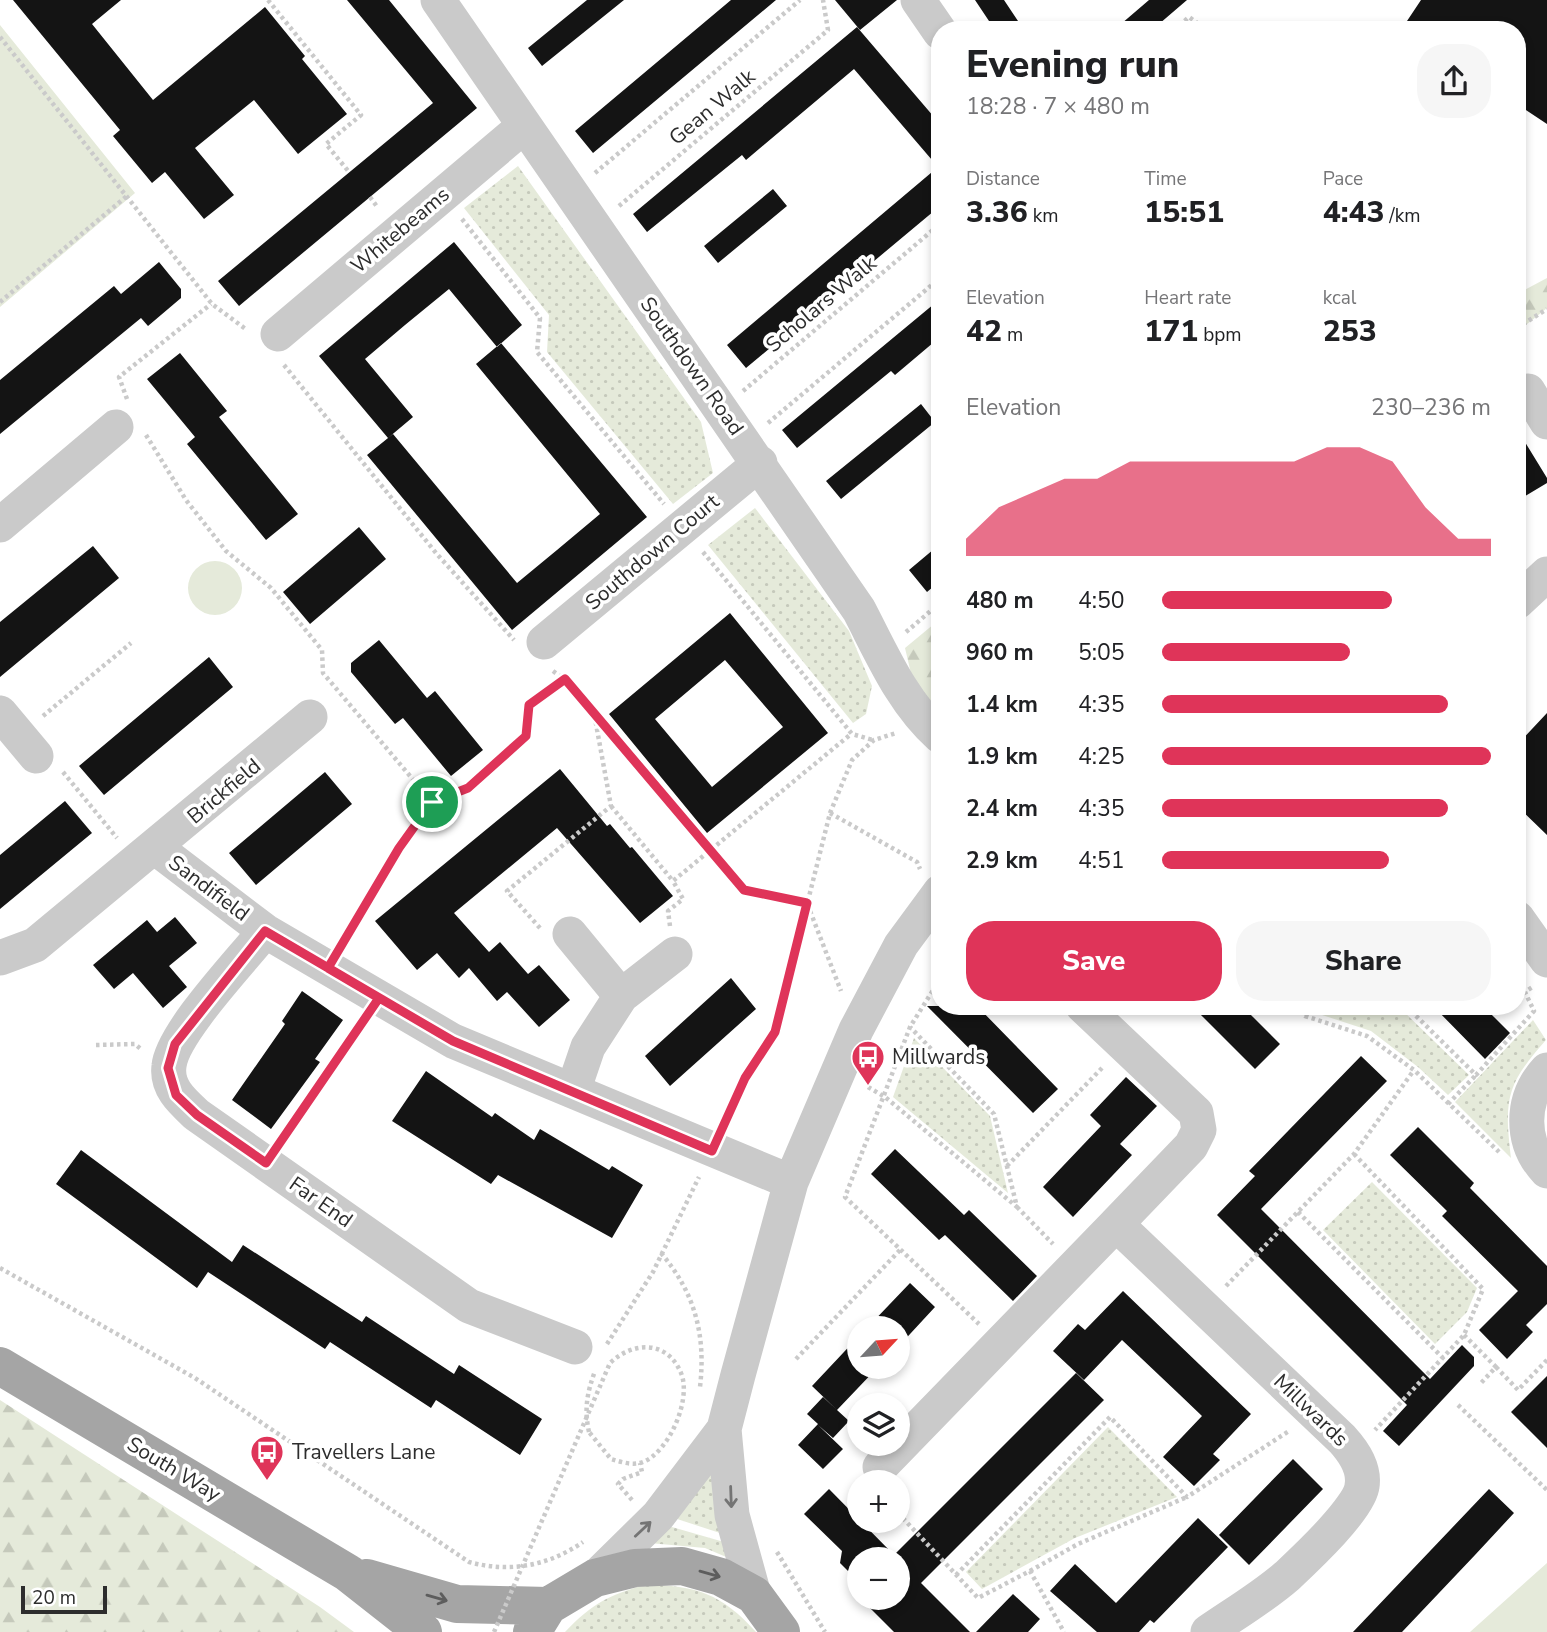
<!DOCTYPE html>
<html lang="en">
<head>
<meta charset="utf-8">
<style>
  :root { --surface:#fff; --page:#f6f6f6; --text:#202124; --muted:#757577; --accent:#df3459 }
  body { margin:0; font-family:"Nunito Sans",sans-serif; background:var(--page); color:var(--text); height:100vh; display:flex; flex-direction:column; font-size:26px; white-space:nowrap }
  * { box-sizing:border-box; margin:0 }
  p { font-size:23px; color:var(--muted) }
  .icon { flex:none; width:38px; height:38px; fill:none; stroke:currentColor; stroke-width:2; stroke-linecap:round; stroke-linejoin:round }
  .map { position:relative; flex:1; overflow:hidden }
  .details { position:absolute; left:931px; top:21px; width:595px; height:994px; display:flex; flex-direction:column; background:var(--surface); border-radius:28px; box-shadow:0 4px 10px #0003 }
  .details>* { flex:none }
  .needle { width:46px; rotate:64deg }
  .tools { position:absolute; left:847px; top:1316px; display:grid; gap:14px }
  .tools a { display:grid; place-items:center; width:63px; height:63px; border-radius:50%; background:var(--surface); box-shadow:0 4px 10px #0003; font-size:35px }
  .scale { position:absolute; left:21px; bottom:18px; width:86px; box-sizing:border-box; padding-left:7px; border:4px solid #2d2d2d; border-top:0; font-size:19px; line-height:24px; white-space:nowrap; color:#2d2d2d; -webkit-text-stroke:5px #fff; paint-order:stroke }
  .pin { position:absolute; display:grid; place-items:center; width:60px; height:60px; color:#fff; margin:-30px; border:4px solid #fff; border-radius:50%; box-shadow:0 2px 7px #0007 }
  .round { display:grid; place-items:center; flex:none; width:74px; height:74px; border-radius:28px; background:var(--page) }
  .head { display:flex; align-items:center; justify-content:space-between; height:119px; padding:0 35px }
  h1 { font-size:38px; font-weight:800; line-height:52px }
  .metrics { display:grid; grid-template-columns:repeat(3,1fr); gap:10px; height:119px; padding:7px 35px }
  .metrics div { display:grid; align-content:center }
  .metrics b { font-size:30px; font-weight:800 }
  .metrics small { font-size:19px; font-weight:400 }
  .metrics p { font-size:19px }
  .chart { height:196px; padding:14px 35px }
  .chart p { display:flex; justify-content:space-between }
  .chart svg { width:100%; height:126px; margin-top:7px; fill:var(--accent); opacity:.7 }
  .cta { display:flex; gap:14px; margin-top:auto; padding:14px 35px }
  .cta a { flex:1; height:80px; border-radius:28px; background:var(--accent); color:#fff; font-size:28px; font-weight:800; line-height:80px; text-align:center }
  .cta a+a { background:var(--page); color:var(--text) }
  ul { padding:0 35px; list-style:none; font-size:23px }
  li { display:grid; grid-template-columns:112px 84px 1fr; align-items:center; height:52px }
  li i { height:18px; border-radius:9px; background:var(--accent) }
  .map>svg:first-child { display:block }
  .grass { fill:url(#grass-dots) }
  .forest { fill:url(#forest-firs) }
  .park { fill:#e5eada }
  .building { fill:#141414; fill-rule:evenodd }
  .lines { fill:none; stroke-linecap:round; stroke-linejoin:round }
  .path { stroke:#cacaca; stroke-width:4.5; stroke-dasharray:3.5 3.5; stroke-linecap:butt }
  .minor { stroke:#cacaca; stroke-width:35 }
  .major { stroke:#a5a5a5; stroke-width:38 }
  .path-bridge { stroke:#cacaca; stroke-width:4.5; stroke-dasharray:3.5 3.5; stroke-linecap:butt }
  .oneway { stroke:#747474 }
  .oneway2 { stroke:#5d5d5d }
  .route-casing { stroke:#fff; stroke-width:14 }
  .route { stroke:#df3459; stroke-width:9 }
  .labels { text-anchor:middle; stroke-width:7; stroke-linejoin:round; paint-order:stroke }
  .street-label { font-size:21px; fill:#2d2d2d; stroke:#fff }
  .poi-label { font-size:21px; fill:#2d2d2d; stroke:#fff; text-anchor:start }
</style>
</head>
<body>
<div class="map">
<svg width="1547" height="1632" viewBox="0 0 1547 1632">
  <defs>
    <pattern id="grass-dots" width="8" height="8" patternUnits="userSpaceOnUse" patternTransform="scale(1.75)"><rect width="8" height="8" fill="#e5eada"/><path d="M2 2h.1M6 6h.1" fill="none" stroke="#c5c9bb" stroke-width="1.8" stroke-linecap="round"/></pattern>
    <pattern id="forest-firs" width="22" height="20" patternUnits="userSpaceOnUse" patternTransform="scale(1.75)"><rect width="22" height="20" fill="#e5eada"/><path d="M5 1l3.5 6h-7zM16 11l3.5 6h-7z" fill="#c5c9bb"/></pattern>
  </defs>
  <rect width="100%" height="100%" fill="#fff"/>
  <path class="grass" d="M 518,166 L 701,422 L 713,473 L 673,504 L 547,352 L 549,315 L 464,208 Z
    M 755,508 L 849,631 L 872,686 L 866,714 L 853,723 L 708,545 Z
    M 1323,1006 L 1398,1006 L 1469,1075 L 1448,1095 L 1418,1067 L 1371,1031 L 1316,1013 Z
    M 1533,1020 L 1546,1040 C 1506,1085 1504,1099 1511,1158 L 1455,1102 Z
    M 914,1038 L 990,1116 L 1008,1193 L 893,1097 Z
    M 1372,1182 L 1477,1288 L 1467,1312 L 1435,1344 L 1323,1230 Z
    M 1108,1427 L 1177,1497 L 1075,1538 L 982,1589 L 966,1572 Z
    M 702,1471 L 719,1478 L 723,1534 L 671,1517 Z
    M 665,1525 L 724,1542 L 731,1559 L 705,1548 L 649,1543 Z
    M 645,1585 C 696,1585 722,1594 756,1632 L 565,1632 C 592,1604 608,1595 645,1585 Z"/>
  <path class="forest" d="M 1547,278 L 1547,308 L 1517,332 L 1517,294 Z
    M 940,619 L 940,707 L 937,708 L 913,682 L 905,648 Z
    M 0,1400 L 320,1607 L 354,1632 L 0,1632 Z"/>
  <path class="park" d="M 0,25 L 135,193 L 0,307 Z
    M188 588a27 27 0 1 1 54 0a27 27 0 1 1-54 0Z
    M 1547,1563 L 1547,1632 L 1470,1632 Z"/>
  <path class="building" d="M 13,0 L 121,0 L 92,24 L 153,100 L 265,7 L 305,56 L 302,59 L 347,114 L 298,154 L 254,100 L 195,148 L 234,195 L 204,219 L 165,172 L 152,183 L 113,136 L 120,130 Z
    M 347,0 L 389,0 L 477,108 L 239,306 L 218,281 L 433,103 Z
    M 587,0 L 624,0 L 542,66 L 528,48 Z
    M 731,0 L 776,0 L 593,153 L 575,131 Z
    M 835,0 L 897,0 L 860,30 Z
    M 975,0 L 1004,0 L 1024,30 L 995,30 Z
    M 1149,0 L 1187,0 L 1152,30 L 1114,30 Z
    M 1421,0 L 1547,0 L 1547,124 L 1517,104 L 1517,30 L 1401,30 Z
    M 857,27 L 940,124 L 940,206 L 746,368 L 727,345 L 938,167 L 854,69 L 746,160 L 742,155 L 647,232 L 633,214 Z
    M 773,189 L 787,206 L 718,263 L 704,246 Z
    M 454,242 L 522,325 L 497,347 L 449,289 L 405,325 L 365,359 L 413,417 L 388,438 L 319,356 Z
    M 159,262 L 181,289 L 181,298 L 148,326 L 141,318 L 0,434 L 0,380 L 114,286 L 121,294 Z
    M 940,299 L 940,337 L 895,375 L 891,371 L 797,448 L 782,430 Z
    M 501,343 L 647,517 L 512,630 L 367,455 L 393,434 L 517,583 L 557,550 L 600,514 L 476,364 Z
    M 180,353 L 227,411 L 219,417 L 298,514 L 266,540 L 187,444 L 195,437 L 147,379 Z
    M 921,404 L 935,422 L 841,499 L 826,481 Z
    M 1517,429 L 1547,478 L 1547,483 L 1517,501 Z
    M 359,527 L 386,559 L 310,624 L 283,592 Z
    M 940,544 L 940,581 L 927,592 L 909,570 Z
    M 93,546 L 119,578 L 0,677 L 0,622 Z
    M 730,613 L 828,733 L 707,833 L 609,714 ZM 725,660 L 783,727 L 712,787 L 655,719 Z
    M 379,640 L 427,698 L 435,691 L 483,750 L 451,776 L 403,718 L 395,724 L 351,672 L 351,663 Z
    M 209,657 L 233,687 L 104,795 L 79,766 Z
    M 1547,713 L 1547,835 L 1517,806 L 1517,745 Z
    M 560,769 L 607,826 L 610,824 L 630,848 L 632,847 L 673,896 L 640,923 L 557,828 L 454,913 L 489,952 L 500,942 L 528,974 L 539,965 L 570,1000 L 539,1027 L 507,992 L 497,1001 L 469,968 L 459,978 L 437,953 L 417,970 L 375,921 Z
    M 325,772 L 352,804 L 256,885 L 229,853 Z
    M 65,801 L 92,833 L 0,909 L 0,855 Z
    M 175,917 L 197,943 L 169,966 L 187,987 L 163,1008 L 133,973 L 114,989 L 93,965 L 147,920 L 157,932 Z
    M 731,978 L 756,1009 L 670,1086 L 645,1056 Z
    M 302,991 L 343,1020 L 315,1059 L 320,1062 L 271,1129 L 232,1100 L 285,1024 L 282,1021 Z
    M 927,1006 L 977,1006 L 1058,1089 L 1033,1113 Z
    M 1192,1006 L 1242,1006 L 1280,1044 L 1255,1069 Z
    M 1433,1006 L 1483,1006 L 1510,1033 L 1485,1059 Z
    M 1361,1056 L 1387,1081 L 1261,1209 L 1430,1379 L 1462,1345 L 1474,1357 L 1474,1366 L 1399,1446 L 1383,1431 L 1407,1405 L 1217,1215 L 1255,1176 L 1249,1171 Z
    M 426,1071 L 492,1117 L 495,1113 L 534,1140 L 540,1129 L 609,1170 L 612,1166 L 643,1185 L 612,1238 L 498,1175 L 491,1184 L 392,1121 Z
    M 1126,1077 L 1157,1106 L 1120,1144 L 1132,1155 L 1073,1217 L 1043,1187 L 1101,1126 L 1090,1115 Z
    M 1418,1127 L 1474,1183 L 1470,1188 L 1547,1266 L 1547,1304 L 1526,1325 L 1533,1332 L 1507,1359 L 1479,1330 L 1518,1291 L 1442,1216 L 1447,1211 L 1390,1155 Z
    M 895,1149 L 964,1215 L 969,1210 L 1037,1276 L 1013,1301 L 945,1235 L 939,1240 L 871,1174 Z
    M 81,1150 L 232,1262 L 243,1245 L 362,1322 L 366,1316 L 454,1374 L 459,1365 L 542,1419 L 520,1455 L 436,1400 L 431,1408 L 330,1342 L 325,1349 L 208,1272 L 197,1288 L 56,1184 Z
    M 910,1283 L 935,1307 L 898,1347 L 898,1328 L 867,1328 Z
    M 1123,1291 L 1251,1414 L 1213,1454 L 1220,1460 L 1194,1486 L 1163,1457 L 1202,1416 L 1179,1394 L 1122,1340 L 1084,1380 L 1053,1351 L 1078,1324 L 1085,1330 Z
    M 859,1336 L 859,1367 L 878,1367 L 837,1410 L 849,1421 L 833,1438 L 818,1425 L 843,1449 L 823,1469 L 798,1445 L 818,1424 L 807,1414 L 823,1397 L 837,1410 L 812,1386 Z
    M 1076,1373 L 1104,1400 L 921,1583 L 970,1632 L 894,1632 L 862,1600 L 898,1598 L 898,1559 L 859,1559 L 859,1582 L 840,1563 L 842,1551 L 804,1514 L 829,1489 L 894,1555 Z
    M 1547,1376 L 1547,1448 L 1511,1412 Z
    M 1293,1459 L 1323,1489 L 1249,1565 L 1219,1535 Z
    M 1489,1489 L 1514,1513 L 1475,1555 L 1402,1632 L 1353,1632 Z
    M 1198,1518 L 1228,1547 L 1154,1623 L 1150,1620 L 1139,1632 L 1097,1632 L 1050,1591 L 1075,1564 L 1116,1603 Z
    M 1013,1594 L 1040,1619 L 1028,1632 L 976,1632 Z"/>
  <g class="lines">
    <path class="path" d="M 268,0 L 361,115 L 326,144 L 349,172
      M 1174,30 L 1189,17 L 1207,30
      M 0,37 L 212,304 L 247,330
      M 595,173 L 800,0
      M 370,197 L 378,208
      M 619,206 L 828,30 L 823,0
      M 462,219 L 540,318 L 537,352 L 664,504
      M 0,302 L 127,196
      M 1517,328 L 1547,309
      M 284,365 L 436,553 L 514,640
      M 743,391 L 940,224
      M 127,399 L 119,377 L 211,304
      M 768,423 L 940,278
      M 146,435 L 186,500 L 226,551 L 271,588 L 322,650 L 323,673 L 432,802
      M 703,552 L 852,734 L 873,740
      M 906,632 L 940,603
      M 553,671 L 568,682 L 744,890 L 807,903 L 841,991
      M 43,716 L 131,643
      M 63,772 L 117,838
      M 611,806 L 673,881 L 851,734
      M 830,813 L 917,862 L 920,869
      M 670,926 L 668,911 L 683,899 L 673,881
      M 540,928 L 507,891 L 611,806 L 594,713
      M 344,943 L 399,848 L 432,802 L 468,788 L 526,736 L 529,705 L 565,679
      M 940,979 L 910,1027 L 845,1197 L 979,1324
      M 1295,1006 L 1305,1016 L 1314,1006
      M 1406,1006 L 1476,1075 L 1534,1011 L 1525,992 L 1534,986
      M 1305,1016 L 1367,1036 L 1414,1070 L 1499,1152
      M 96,1045 L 135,1044 L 142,1050
      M 868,1087 L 885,1097 L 1017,1207 L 994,1114 L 910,1027
      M 1448,1104 L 1476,1075
      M 725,1122 L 745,1078 L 775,1032 L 830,813 L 852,760 L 874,740 L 896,733
      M 282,1139 L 362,1022
      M 1354,1154 L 1483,1289 L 1464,1335 L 1375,1430
      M 1007,1166 L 1102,1068
      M 1017,1207 L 1053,1244
      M 1298,1212 L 1443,1358
      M 661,1253 C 695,1293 706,1335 700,1387
      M 0,1268 L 195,1378 L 469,1562 C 510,1573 548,1566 583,1542
      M 1226,1286 L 1354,1154 L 1414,1070
      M 1464,1335 L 1496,1367 L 1481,1383
      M 607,1344 L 653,1272 L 699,1177
      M 796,1359 L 901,1249
      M 1496,1367 L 1518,1390 L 1547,1360
      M 1458,1405 L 1547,1490
      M 589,1432 C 584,1409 587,1393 595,1371
      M 632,1500 L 618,1484 L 623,1479 L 642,1472 L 640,1463
      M 898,1513 L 978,1598 L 1030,1571 L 1064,1632
      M 777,1552 L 825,1632
      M 1030,1571 L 1078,1544 L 1187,1497
      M 956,1575 L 1110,1417 L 1187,1497 L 1289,1431"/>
    <path class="minor" d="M 438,0 L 859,610 C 882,654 902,702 940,736
      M 918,0 L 940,32
      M 278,334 L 523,127
      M 1528,391 L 1547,422
      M 0,525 L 116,427
      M 1517,602 L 1547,574
      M 544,642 L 760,463
      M 0,713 L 36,756
      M 156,848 L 265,931 L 453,1041 L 791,1182
      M 1517,918 L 1547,960
      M 265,931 C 242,960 172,1033 169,1066 C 166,1088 183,1102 197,1115 L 469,1306 L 575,1347
      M 570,934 L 621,996
      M 0,958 L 35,945 L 310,717
      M 1083,1006 L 1196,1113 L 1199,1130 L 1191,1146 L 1116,1224 L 1342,1439 C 1353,1451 1365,1468 1362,1486 C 1360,1508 1304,1560 1287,1576 C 1263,1597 1234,1614 1208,1632
      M 1547,1070 C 1520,1099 1520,1143 1547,1171
      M 573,1091 L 588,1047 L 621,996 L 675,954
      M 880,1467 L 1116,1224
      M 595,1578 L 658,1516 L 724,1429
      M 754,1595 L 732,1515 L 724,1429 L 738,1375 L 791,1182 L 856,1030 L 901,945 L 940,892"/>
    <path class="major" d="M 0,1366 L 348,1573 L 423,1632
      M 367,1578 L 457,1604 L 548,1606
      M 532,1632 L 548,1606 L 595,1578 L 635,1568 L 682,1566 L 721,1577 L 754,1595 L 781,1632"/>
    <path class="path-bridge" d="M 494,1632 L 610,1363 C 632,1342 667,1339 681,1373 C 692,1399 669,1452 643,1462 C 633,1466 621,1462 611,1459 L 589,1432"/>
  </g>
  <defs><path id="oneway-shaft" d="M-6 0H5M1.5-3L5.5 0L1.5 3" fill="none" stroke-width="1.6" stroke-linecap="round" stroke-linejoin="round" transform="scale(1.75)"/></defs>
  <g class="oneway">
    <use href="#oneway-shaft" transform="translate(731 1497) rotate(88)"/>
    <use href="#oneway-shaft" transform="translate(643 1529) rotate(-43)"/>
  </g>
  <g class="oneway2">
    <use href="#oneway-shaft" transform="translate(710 1574) rotate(16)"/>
    <use href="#oneway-shaft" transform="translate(437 1598) rotate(16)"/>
  </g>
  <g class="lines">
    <defs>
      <path id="route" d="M 432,802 L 399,848 L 328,968 L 379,998 L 266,1163 L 197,1115 L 176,1095 L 168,1068 L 175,1044 L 265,931 L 453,1041 L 712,1151 L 745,1078 L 775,1032 L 807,903 L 744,890 L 565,679 L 529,705 L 526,736 L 468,788 L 432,802"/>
    </defs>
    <use href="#route" class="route-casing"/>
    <use href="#route" class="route"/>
  </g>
  <defs>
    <symbol id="bus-pin" viewBox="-11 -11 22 30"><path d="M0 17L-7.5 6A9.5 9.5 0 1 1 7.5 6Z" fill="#df3459" stroke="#fff"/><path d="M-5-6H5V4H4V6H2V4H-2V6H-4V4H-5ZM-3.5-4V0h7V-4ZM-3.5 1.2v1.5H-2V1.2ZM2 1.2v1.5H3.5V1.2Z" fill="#fff"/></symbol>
  </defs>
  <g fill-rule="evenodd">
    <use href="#bus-pin" x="849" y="1038" width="38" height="52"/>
    <use href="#bus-pin" x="248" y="1433" width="38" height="52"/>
  </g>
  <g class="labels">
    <g class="street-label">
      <text transform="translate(712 107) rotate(-40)" y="7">Gean Walk</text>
      <text transform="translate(400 230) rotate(-40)" y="7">Whitebeams</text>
      <text transform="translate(821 304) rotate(-40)" y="7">Scholars Walk</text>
      <text transform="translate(692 366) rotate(55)" y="7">Southdown Road</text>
      <text transform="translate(652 552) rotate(-40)" y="7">Southdown Court</text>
      <text transform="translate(224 791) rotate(-40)" y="7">Brickfield</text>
      <text transform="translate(209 888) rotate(37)" y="7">Sandifield</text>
      <text transform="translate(321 1202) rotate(35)" y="7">Far End</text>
      <text transform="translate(1311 1410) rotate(44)" y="7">Millwards</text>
      <text transform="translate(174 1469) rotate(31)" y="7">South Way</text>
    </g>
    <g class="poi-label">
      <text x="892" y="1064">Millwards</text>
      <text x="292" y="1459">Travellers Lane</text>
    </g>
  </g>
</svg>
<div class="tools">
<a><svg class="needle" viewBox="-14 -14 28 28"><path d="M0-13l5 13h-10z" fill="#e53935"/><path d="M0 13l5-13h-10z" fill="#757577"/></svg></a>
<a><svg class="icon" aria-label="layers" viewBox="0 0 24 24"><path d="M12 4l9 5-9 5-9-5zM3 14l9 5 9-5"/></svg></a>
<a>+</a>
<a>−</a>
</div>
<div class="scale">20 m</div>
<div class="pin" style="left:432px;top:802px;background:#1e9e55"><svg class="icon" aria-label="arrive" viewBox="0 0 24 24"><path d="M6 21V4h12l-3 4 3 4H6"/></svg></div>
<section class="details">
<div class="head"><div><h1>Evening run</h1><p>18:28 · 7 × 480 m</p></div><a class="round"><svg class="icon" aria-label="share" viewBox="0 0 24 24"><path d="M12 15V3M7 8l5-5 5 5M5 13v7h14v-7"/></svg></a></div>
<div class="metrics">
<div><p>Distance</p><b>3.36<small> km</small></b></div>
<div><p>Time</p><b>15:51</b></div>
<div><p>Pace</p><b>4:43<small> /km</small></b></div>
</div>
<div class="metrics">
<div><p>Elevation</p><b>42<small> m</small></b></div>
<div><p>Heart rate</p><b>171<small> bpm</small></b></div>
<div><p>kcal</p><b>253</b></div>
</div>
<div class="chart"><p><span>Elevation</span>230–236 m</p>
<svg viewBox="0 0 160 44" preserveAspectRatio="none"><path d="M0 44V38L10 27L20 22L30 17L40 17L50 11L60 11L70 11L80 11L90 11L100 11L110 6L120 6L130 11L140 27L150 38L160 38V44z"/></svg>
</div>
<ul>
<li><b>480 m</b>4:50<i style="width:70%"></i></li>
<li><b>960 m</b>5:05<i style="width:57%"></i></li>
<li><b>1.4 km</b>4:35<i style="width:87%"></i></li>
<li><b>1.9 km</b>4:25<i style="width:100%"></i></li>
<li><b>2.4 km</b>4:35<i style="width:87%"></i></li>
<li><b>2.9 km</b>4:51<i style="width:69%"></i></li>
</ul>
<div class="cta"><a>Save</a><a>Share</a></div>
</section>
</div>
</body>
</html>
